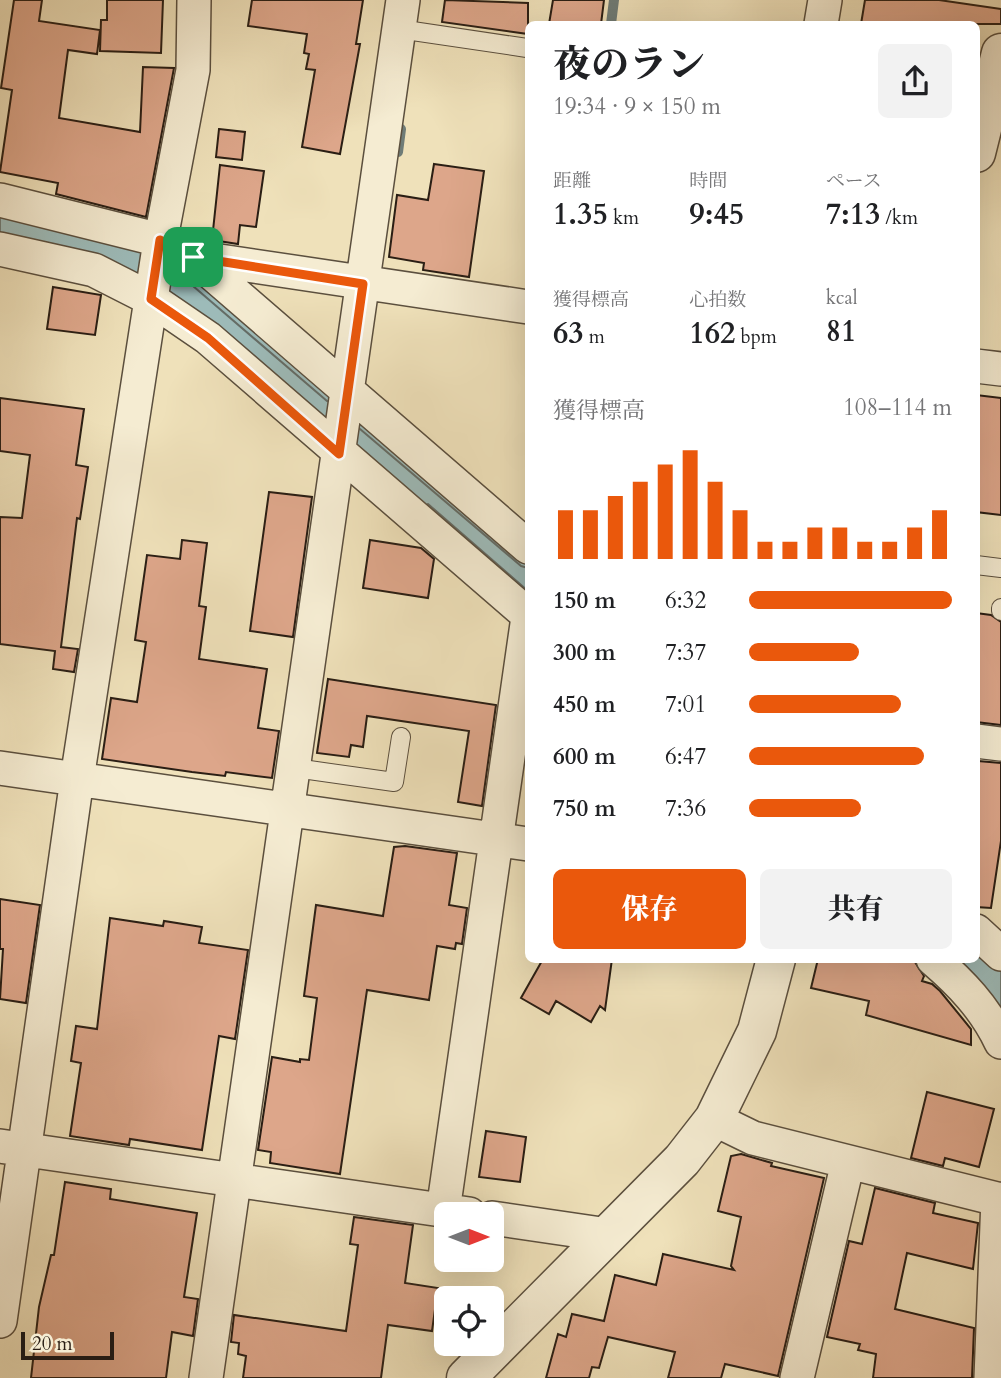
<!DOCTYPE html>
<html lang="ja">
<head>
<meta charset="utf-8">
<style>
  :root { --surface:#fff; --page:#f2f2f2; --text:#202124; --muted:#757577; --accent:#ea580c }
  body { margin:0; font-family:Cardo,"Noto Serif JP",serif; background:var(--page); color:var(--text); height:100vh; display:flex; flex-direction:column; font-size:26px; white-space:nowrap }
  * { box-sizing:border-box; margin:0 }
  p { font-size:23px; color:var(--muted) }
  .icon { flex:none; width:38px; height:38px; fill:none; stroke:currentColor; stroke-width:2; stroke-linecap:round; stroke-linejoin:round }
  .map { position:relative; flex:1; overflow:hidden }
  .panel { position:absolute; left:525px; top:21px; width:455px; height:942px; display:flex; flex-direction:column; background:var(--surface); border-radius:10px; box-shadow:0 7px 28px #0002 }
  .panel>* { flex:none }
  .needle { width:46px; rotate:90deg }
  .tools { position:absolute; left:434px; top:1202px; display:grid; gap:14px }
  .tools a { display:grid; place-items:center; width:70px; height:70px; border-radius:10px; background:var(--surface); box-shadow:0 7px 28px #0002; font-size:35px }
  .scale { position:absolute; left:21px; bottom:18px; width:93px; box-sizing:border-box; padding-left:7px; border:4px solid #2a1e14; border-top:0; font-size:19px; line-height:24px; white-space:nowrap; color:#2a1e14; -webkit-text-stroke:5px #f5ecd2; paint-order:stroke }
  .pin { position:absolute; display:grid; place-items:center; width:60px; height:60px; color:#fff; margin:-30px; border-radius:14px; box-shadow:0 4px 10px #0006 }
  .round { display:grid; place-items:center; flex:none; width:74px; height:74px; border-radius:10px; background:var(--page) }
  .summary { display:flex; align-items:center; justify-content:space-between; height:119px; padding:0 28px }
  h1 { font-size:38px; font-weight:800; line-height:52px }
  .figures { display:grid; grid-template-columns:repeat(3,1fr); gap:10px; height:119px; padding:7px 28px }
  .figures div { display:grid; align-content:center }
  .figures b { font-size:30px; font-weight:800 }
  .figures small { font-size:19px; font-weight:400 }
  .figures p { font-size:19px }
  .chart { height:196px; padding:14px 28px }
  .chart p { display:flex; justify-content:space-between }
  .chart svg { width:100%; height:126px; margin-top:7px; stroke:var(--accent); stroke-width:6 }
  .button { display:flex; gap:14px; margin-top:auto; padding:14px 28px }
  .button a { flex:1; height:80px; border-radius:10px; background:var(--accent); color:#fff; font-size:28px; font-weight:800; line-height:80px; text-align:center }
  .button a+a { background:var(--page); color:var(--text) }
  ul { padding:0 28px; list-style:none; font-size:23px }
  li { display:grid; grid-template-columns:112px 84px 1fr; align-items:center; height:52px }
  li i { height:18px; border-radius:9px; background:var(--accent) }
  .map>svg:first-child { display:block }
  .water { fill:#9dbbb9; stroke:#6f7c77; stroke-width:2 }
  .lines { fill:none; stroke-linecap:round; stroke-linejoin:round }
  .shore { stroke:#646c66; stroke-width:2 }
  .stream { stroke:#6f7c77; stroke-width:10 }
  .building { fill:#dda68a; stroke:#2a1e14; stroke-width:2 }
  .service-casing { stroke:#5b4f3e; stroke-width:20 }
  .minor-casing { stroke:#5b4f3e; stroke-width:36 }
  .tertiary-casing { stroke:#5b4f3e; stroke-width:41 }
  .service { stroke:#f5ecd2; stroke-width:18 }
  .minor { stroke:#f5ecd2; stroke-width:33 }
  .tertiary { stroke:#f5ecd2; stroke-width:38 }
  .route-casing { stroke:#fff; stroke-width:14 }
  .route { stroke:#ea580c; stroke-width:9 }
</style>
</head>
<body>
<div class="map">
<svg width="1001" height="1378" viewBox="0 0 1001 1378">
  <rect width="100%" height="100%" fill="#efe1ba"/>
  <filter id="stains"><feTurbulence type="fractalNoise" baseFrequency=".00286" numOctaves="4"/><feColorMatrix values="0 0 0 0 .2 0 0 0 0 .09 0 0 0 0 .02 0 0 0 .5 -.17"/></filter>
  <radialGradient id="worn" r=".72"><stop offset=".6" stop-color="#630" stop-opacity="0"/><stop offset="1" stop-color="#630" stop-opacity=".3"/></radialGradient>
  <path class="water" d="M 0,211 L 123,241 L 190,274 L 528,563 L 528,600 L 210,327 L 0,241 Z
    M 977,944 L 1001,967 L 1001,1019 L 949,959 L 976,959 Z"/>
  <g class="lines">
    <path class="shore" d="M 174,274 L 186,280 L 327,401
      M 360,429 L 521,566 L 528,568
      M 428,504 L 528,591"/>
    <path class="stream" d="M 611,24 L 614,0
      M 398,152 L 401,129"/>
  </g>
  <path class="building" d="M 14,0 L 42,0 L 39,21 L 100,30 L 97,54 L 68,50 L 59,118 L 140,132 L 143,67 L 174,68 L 146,217 L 56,194 L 58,183 L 0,172 L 12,90 L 1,88 Z
    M 107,0 L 163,0 L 161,53 L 100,51 L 101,20 L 107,20 Z
    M 252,0 L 363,0 L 356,44 L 360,44 L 340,154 L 302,147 L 315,70 L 306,69 L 309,54 L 304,53 L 307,34 L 248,26 Z
    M 445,0 L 528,3 L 528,34 L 442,22 Z
    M 553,0 L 604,0 L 601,24 L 549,24 Z
    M 865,0 L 939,0 L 1001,9 L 1001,24 L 861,24 Z
    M 219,129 L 245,132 L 242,160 L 216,157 Z
    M 434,164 L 484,171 L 469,277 L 423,270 L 424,263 L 389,257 L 397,195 L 428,200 Z
    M 220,165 L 264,171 L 256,227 L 240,225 L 238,244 L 212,240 Z
    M 53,287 L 101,295 L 95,335 L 47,329 Z
    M 976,395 L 1001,398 L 1001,515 L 976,512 Z
    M 0,398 L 84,409 L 76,465 L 88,467 L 80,519 L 77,518 L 61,647 L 78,649 L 74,672 L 53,669 L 55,651 L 0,644 L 0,517 L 22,518 L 30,455 L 0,451 Z
    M 269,492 L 312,497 L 293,637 L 250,631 Z
    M 182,540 L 207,543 L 199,606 L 206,607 L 199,659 L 267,669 L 258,728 L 279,731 L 272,778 L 226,772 L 225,776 L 192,772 L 102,759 L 111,698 L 137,702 L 146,642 L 135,640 L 147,555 L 180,559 Z
    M 370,540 L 421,548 L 434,559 L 428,598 L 363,588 Z
    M 976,613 L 991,615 L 1001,622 L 1001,725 L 976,722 Z
    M 328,679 L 496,705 L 482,806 L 458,802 L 469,731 L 367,716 L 363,747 L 351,745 L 349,757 L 317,753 Z
    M 978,761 L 1001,763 L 1001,841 L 991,908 L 976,907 Z
    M 405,846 L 457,853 L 449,905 L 467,908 L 462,944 L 456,943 L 455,949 L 437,946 L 429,1000 L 367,990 L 340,1174 L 270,1163 L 271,1152 L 258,1150 L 272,1057 L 300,1062 L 300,1059 L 309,1060 L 317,998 L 304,996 L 316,905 L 383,916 L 394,847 Z
    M 0,899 L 40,905 L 26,1003 L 0,999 L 3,949 L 0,949 Z
    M 110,918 L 163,926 L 164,921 L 202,927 L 199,943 L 248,950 L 235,1039 L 219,1036 L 202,1150 L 130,1139 L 129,1145 L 70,1136 L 81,1063 L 71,1061 L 76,1026 L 97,1029 Z
    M 543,959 L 612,959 L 605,1010 L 600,1006 L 591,1022 L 556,1001 L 549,1014 L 521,998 Z
    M 818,959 L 913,959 L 924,976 L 922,981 L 932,984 L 940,991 L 971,1029 L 971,1045 L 866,1015 L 869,1001 L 811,988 Z
    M 927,1092 L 994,1109 L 979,1167 L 945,1158 L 943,1166 L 911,1158 Z
    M 486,1131 L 526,1137 L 520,1182 L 479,1177 Z
    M 741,1154 L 772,1163 L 771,1166 L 824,1178 L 778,1376 L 725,1364 L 721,1378 L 668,1378 L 675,1352 L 608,1337 L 599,1368 L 592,1367 L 589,1378 L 546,1378 L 558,1334 L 566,1337 L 572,1314 L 604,1321 L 615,1275 L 656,1285 L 663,1254 L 734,1270 L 731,1266 L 741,1217 L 718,1211 L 731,1156 Z
    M 65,1182 L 111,1189 L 110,1199 L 197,1213 L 184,1297 L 198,1299 L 193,1336 L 172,1332 L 166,1378 L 31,1378 L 39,1307 L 51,1255 L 54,1255 Z
    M 875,1188 L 935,1203 L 933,1213 L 978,1223 L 973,1269 L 907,1253 L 895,1309 L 974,1328 L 972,1378 L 873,1378 L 876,1354 L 858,1350 L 860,1344 L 827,1337 L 849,1241 L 862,1244 Z
    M 354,1217 L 413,1225 L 405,1283 L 438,1288 L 432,1331 L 388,1325 L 381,1378 L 243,1378 L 246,1356 L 238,1354 L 239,1343 L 231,1342 L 234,1315 L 346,1331 L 358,1245 L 350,1244 Z"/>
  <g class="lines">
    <defs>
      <path id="service" d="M 399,29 L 527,48
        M 976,565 L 1001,568
        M 1001,611 L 1001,608
        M 295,768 L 394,782 L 401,737"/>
      <path id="minor" d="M 821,24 L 825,0
        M 0,200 L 160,240 L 193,257 L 528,307
        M 0,249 L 94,270 L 151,299 L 208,338 L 528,615
        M 193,257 L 528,547
        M 976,366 L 1001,369
        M 976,741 L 1001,744
        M 0,768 L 528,844
        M 976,931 L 1001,954
        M 933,959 C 961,983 985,1008 1001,1042
        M 714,1119 L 753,1138 L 1001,1200
        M 0,1146 L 469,1214
        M 443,1211 L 528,617
        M 492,1218 L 608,1235
        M 0,1321 L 77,779 L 158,254 L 193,70 L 194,0
        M 206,1378 L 403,0
        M 797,1378 L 848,1162
        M 991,1378 L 998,1199"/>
      <path id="tertiary" d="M 976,153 L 1001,53
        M 466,1378 L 682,1160 L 714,1119 L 757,1031 L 776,959"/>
    </defs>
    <use href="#service" class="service-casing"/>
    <use href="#minor" class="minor-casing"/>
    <use href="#tertiary" class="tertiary-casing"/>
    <use href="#service" class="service"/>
    <use href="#minor" class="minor"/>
    <use href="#tertiary" class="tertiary"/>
  </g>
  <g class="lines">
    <defs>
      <path id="route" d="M 160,240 L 193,257 L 363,284 L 339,454 L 208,338 L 151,299 Z"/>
    </defs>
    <use href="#route" class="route-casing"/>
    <use href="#route" class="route"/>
  </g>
  <rect width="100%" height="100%" filter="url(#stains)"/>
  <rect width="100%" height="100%" fill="url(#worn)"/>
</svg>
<div class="tools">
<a><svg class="needle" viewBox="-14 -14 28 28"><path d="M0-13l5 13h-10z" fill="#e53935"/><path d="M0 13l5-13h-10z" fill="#757577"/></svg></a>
<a><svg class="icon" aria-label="locate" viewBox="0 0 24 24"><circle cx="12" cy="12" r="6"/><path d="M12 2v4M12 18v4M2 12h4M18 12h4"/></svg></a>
</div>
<div class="scale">20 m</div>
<div class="pin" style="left:193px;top:257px;background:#1e9e55"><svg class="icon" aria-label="arrive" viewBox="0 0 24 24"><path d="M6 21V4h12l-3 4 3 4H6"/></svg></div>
<section class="panel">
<div class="summary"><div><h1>夜のラン</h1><p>19:34 · 9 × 150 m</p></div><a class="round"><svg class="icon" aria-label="share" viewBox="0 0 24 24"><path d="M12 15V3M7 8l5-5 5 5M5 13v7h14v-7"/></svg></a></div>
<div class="figures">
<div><p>距離</p><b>1.35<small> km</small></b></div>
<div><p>時間</p><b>9:45</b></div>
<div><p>ペース</p><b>7:13<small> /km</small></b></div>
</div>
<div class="figures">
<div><p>獲得標高</p><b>63<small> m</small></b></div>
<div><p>心拍数</p><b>162<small> bpm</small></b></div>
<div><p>kcal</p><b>81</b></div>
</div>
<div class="chart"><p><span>獲得標高</span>108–114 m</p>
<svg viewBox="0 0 160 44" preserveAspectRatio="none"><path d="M5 44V27M15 44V27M25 44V22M35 44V17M45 44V11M55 44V6M65 44V17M75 44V27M85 44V38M95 44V38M105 44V33M115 44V33M125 44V38M135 44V38M145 44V33M155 44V27"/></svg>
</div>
<ul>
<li><b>150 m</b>6:32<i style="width:100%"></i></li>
<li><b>300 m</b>7:37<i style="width:54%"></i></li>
<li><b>450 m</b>7:01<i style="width:75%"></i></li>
<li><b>600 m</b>6:47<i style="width:86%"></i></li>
<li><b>750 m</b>7:36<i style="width:55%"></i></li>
</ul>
<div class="button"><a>保存</a><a>共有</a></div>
</section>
</div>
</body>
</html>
